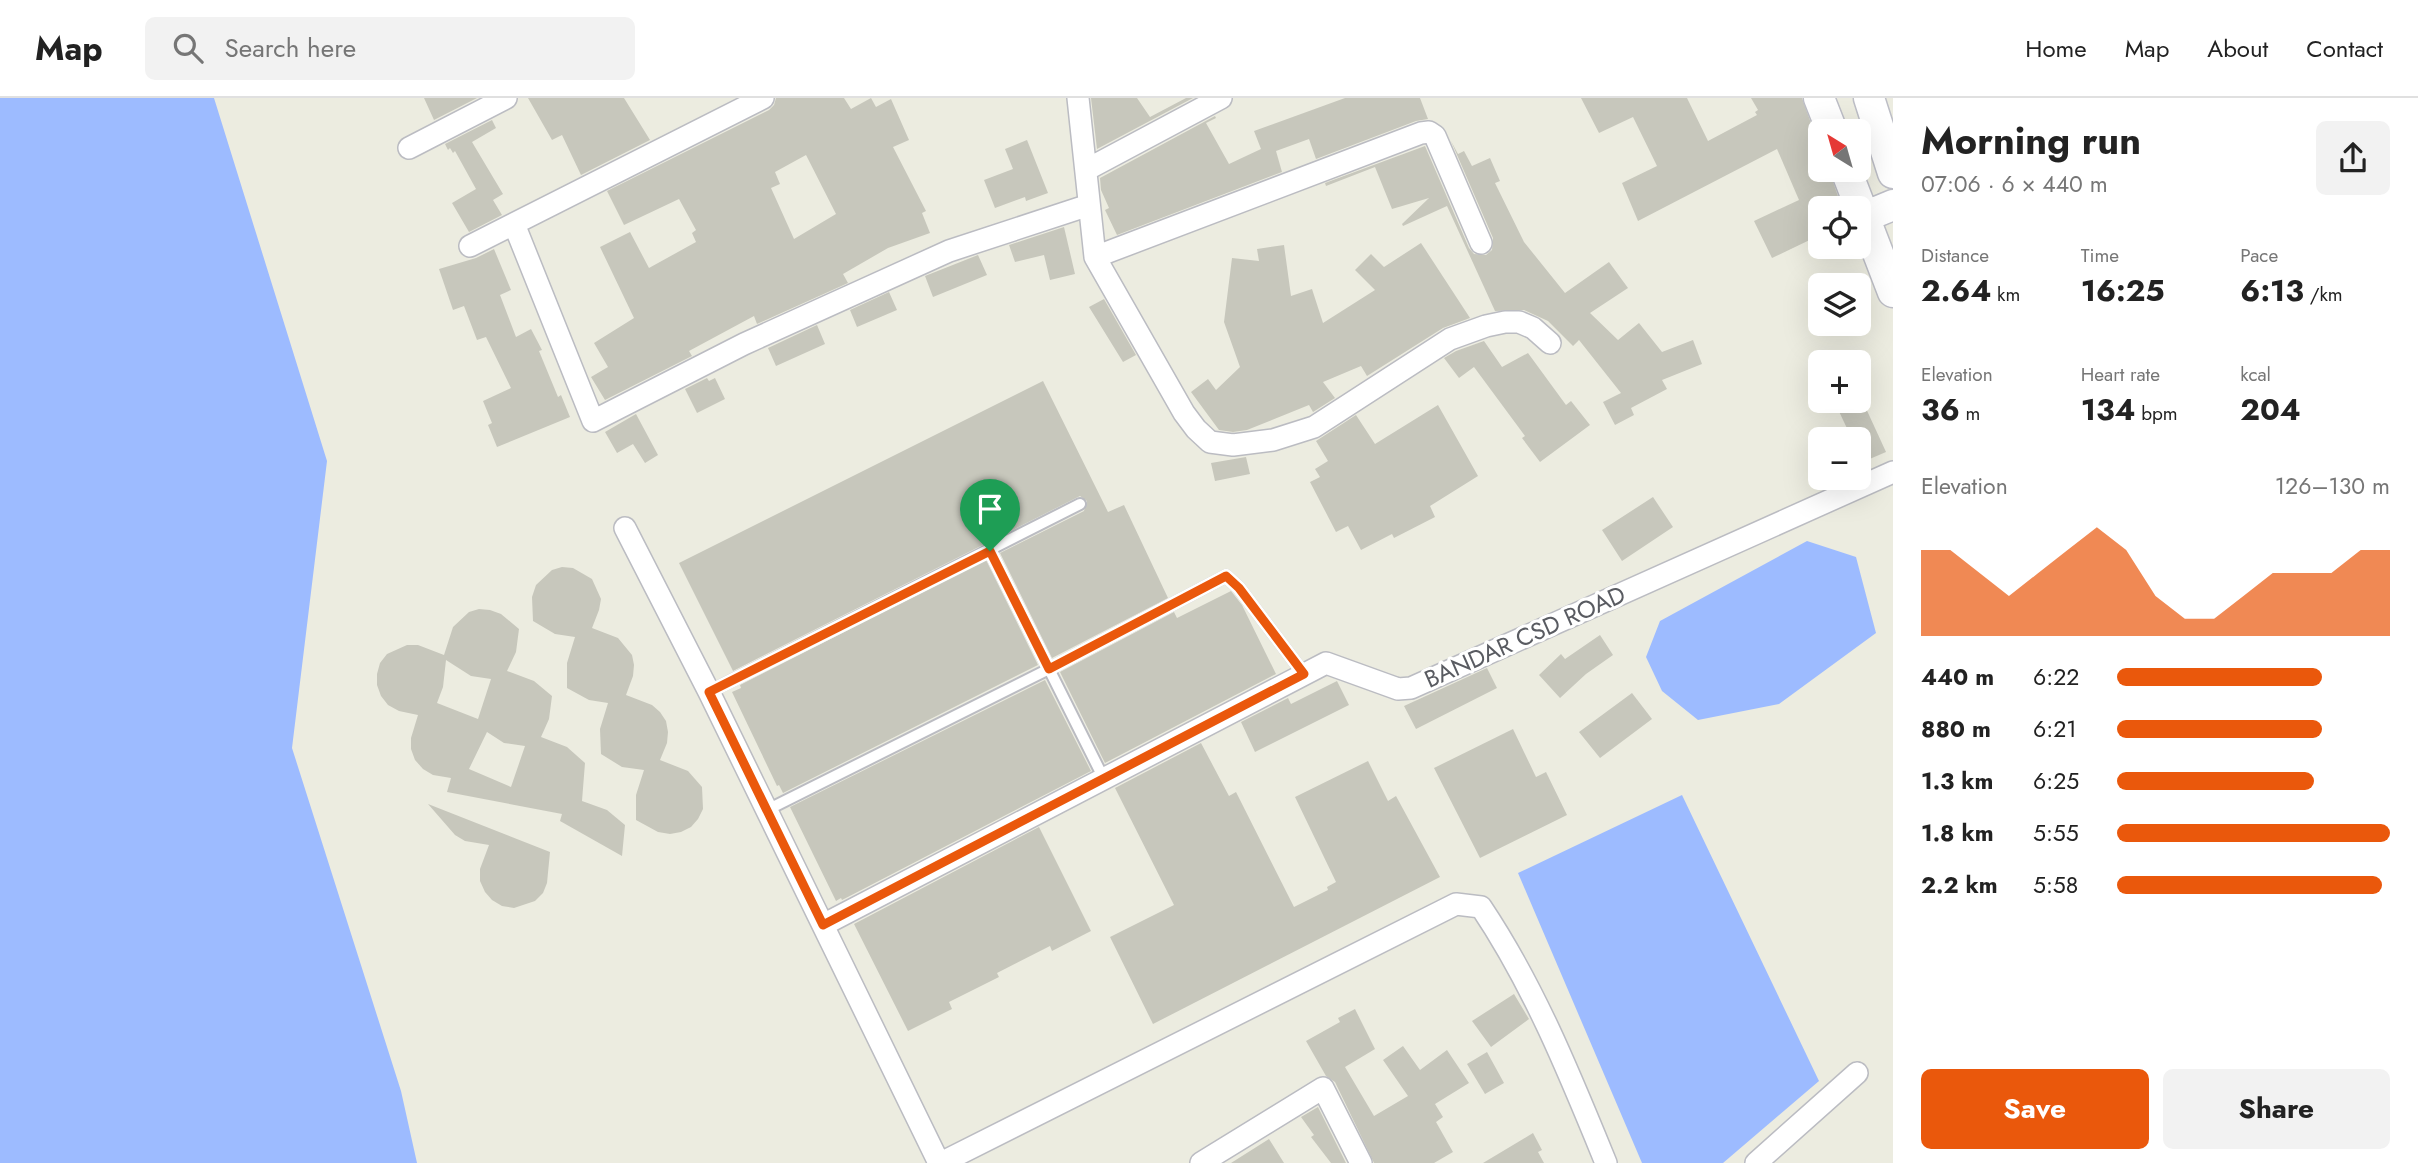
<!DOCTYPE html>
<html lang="en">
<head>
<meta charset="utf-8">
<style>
  :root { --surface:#fff; --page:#f2f2f2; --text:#222; --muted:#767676; --line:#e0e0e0; --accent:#ea580c }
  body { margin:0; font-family:Jost,sans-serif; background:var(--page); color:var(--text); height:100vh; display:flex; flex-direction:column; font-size:26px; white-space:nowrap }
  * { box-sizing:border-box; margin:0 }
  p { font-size:23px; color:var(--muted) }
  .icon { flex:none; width:38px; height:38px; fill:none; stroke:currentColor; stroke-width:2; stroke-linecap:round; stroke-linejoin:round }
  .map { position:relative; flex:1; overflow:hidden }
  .drawer { display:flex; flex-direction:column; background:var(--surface); width:525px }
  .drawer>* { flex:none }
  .needle { width:46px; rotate:323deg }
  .tools { position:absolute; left:1808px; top:21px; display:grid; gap:14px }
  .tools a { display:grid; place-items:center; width:63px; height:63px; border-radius:10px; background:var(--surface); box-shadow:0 7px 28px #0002; font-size:35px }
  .pin { position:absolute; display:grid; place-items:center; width:60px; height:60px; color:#fff; margin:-72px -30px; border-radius:50% 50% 50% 0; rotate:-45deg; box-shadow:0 0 7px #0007 }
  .pin .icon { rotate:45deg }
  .round { display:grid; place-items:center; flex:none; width:74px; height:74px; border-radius:10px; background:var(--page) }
  .summary { display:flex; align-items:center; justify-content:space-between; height:119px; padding:0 28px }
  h1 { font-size:38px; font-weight:700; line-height:52px }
  .stats { display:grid; grid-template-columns:repeat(3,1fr); gap:10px; height:119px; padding:7px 28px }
  .stats div { display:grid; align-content:center }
  .stats b { font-size:30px; font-weight:700 }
  .stats small { font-size:19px; font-weight:400 }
  .stats p { font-size:19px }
  .chart { height:196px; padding:14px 28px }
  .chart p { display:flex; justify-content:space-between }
  .chart svg { width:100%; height:126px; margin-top:7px; fill:var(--accent); opacity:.7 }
  .primary-button { display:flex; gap:14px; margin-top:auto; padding:14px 28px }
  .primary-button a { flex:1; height:80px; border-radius:10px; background:var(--accent); color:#fff; font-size:28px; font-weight:700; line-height:80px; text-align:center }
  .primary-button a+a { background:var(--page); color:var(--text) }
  ul { padding:0 28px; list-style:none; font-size:23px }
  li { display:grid; grid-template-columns:112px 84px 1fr; align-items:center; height:52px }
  li i { height:18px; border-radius:9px; background:var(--accent) }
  header { display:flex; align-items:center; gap:42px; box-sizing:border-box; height:98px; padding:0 35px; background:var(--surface); border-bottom:2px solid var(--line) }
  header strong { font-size:33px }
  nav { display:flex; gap:38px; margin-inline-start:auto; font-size:24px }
  .search { width:490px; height:63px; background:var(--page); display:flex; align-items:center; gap:18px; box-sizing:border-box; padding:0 24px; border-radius:10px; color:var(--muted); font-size:26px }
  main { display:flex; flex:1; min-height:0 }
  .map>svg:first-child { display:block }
  .water { fill:#9dbbff }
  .building { fill:#c7c7bc; fill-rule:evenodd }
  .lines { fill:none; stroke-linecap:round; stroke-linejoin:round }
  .lane-casing { stroke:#bbbcc2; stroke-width:14 }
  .street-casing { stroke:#bbbcc2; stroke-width:24 }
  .secondary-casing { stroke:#bdbec6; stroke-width:33 }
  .lane { stroke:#fff; stroke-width:10 }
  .street { stroke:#fff; stroke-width:21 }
  .secondary { stroke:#fff; stroke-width:30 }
  .route-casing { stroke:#fff; stroke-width:14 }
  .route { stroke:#ea580c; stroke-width:9 }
  .labels { text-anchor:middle; stroke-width:6; stroke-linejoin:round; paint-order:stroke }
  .street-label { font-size:24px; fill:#595b61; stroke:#fff }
</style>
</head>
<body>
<header>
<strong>Map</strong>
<div class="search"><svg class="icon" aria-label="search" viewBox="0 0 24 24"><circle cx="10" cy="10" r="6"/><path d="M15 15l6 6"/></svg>Search here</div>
<nav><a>Home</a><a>Map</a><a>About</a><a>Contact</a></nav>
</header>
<main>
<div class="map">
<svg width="1893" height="1065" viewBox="0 0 1893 1065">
  <rect width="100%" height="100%" fill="#ecece0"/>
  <path class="water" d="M 0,0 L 214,0 L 327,363 L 292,650 L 401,993 L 417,1065 L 0,1065 Z
    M 1807,443 L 1856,459 L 1876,535 L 1779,606 L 1698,622 L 1662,593 L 1646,559 L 1660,523 Z
    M 1682,697 L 1819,983 L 1723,1065 L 1642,1065 L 1518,775 Z"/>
  <path class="building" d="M 424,0 L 477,0 L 434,22 Z
    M 528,0 L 624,0 L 650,42 L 581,77 L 562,37 L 552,42 Z
    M 776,0 L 844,0 L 851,11 L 871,0 L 876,9 L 891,1 L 909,42 L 893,49 L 926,113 L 922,115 L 930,135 L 888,150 L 843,176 L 848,185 L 757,226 L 754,218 L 689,253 L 692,258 L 605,302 L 591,279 L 608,269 L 594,245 L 634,220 L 600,149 L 630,134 L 649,170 L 696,144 L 692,135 L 696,132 L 679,101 L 624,127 L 607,93 L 769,12 L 774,7 ZM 806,57 L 836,116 L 794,141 L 771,90 L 780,86 L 775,74 Z
    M 1091,0 L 1137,0 L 1150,19 L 1186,0 L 1193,0 L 1097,51 Z
    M 1345,0 L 1420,0 L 1428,21 L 1416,23 L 1316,61 L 1309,41 L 1276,53 L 1282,74 L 1117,137 L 1105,112 L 1109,110 L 1101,92 L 1100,80 L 1215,18 L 1216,20 L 1206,25 L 1229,66 L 1261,51 L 1254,33 Z
    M 1581,0 L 1687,0 L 1708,43 L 1757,17 L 1755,14 L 1758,12 L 1751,0 L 1802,0 L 1816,39 L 1820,45 L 1820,72 L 1829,72 L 1842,110 L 1820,110 L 1820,137 L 1772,160 L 1754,123 L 1799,102 L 1777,51 L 1638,123 L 1622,85 L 1657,68 L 1633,19 L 1599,35 Z
    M 492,22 L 496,30 L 472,44 L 503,96 L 493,102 L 502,117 L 469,134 L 452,105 L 476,91 L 455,53 L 453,55 L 450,50 L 448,52 L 445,46 Z
    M 1027,42 L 1048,95 L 1026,103 L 1025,99 L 995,110 L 984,82 L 1013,71 L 1005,51 Z
    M 1451,43 L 1458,56 L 1464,53 L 1472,68 L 1490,60 L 1500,83 L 1495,85 L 1524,144 L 1565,195 L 1609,164 L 1628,190 L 1590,215 L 1618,242 L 1639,225 L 1662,254 L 1693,242 L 1702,266 L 1662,282 L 1667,291 L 1631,310 L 1634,317 L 1615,327 L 1603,304 L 1621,295 L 1579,242 L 1573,248 L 1548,223 L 1524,212 L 1495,213 L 1447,108 L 1403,128 L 1402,126 L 1429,100 L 1392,111 L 1375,69 L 1326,88 L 1325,85 L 1425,48 L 1469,150 L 1474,156 L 1486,157 L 1492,152 L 1493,140 Z
    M 1064,129 L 1075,176 L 1050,182 L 1044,157 L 1015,164 L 1009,147 Z
    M 1421,145 L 1470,220 L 1443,230 L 1367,278 L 1361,268 L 1323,284 L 1335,300 L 1313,314 L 1309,307 L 1247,332 L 1233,334 L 1219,332 L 1191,294 L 1208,281 L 1216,292 L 1240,269 L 1224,224 L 1232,160 L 1259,163 L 1257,151 L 1284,147 L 1291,198 L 1312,191 L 1323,225 L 1375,192 L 1355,172 L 1371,156 L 1384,169 Z
    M 494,151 L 511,192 L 500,197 L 516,239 L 531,231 L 542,252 L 539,253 L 558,299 L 561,297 L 570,319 L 497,349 L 488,327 L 492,325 L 483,303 L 511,290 L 486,239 L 477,242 L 464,208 L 453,212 L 439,171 L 476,160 Z
    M 978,157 L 987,177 L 933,199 L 925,178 Z
    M 889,194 L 897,212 L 857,229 L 850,212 Z
    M 1104,201 L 1136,257 L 1123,264 L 1089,209 Z
    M 817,227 L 825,246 L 776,268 L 768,250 Z
    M 1484,243 L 1502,269 L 1528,255 L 1566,307 L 1571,303 L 1590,327 L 1540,364 L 1522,340 L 1525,338 L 1474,269 L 1459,280 L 1444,260 L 1456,253 Z
    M 707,280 L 709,283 L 715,280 L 725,301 L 697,315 L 685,291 Z
    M 1043,283 L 1108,414 L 1124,407 L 1168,500 L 1052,560 L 1000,455 L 1084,413 L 1087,403 L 1080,398 L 733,573 L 679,465 Z
    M 1858,293 L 1886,354 L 1858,366 L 1858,341 L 1852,341 L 1836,307 L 1846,303 L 1858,303 Z
    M 1438,307 L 1478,378 L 1430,408 L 1435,419 L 1394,440 L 1392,436 L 1361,452 L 1348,428 L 1336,434 L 1310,384 L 1320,379 L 1315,371 L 1328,363 L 1316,343 L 1356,317 L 1375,346 Z
    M 636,316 L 658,357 L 645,365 L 633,346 L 617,355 L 605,334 Z
    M 1246,359 L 1250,376 L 1215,383 L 1211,365 Z
    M 1653,399 L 1673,429 L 1622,463 L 1602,432 Z
    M 986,462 L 1038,567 L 783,695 L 779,687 L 777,688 L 732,594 L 741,590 L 740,587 Z
    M 562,469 L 573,470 L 592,481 L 601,501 L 599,512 L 592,530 L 618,540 L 632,557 L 634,567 L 633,578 L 626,597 L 652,607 L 660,614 L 666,623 L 668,634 L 667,645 L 660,662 L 688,673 L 702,689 L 703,711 L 698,721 L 691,729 L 681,734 L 670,736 L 658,734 L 636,722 L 636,697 L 644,672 L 622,669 L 601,656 L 600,631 L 608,605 L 589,602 L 567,590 L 567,565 L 575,539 L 555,536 L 533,523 L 532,499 L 536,487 L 552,472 Z
    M 1231,493 L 1242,507 L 1276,576 L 1105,665 L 1060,574 L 1174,514 L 1177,520 Z
    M 479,511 L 490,512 L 501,516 L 519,531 L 516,554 L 507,573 L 534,583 L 552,598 L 549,621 L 541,639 L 567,649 L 585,665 L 582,703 L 607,712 L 625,727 L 622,758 L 560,723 L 562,716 L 447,694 L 451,680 L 433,677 L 423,671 L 415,662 L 411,651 L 411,640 L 418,617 L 399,613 L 388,607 L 381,598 L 377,587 L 377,576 L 380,565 L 387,556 L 407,547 L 418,547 L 444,557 L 453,529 L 469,514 ZM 446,562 L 471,578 L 491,581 L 478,621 L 437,605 L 443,589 ZM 487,634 L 504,645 L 525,648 L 511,689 L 469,671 Z
    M 1600,537 L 1613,557 L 1586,576 L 1560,600 L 1539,577 L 1561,556 L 1565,561 Z
    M 1487,570 L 1497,590 L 1416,631 L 1404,608 Z
    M 1045,582 L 1091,673 L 842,802 L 841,800 L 836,803 L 790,709 Z
    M 1337,583 L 1349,607 L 1255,654 L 1241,624 L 1288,600 L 1291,606 Z
    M 1632,595 L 1652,621 L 1600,660 L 1579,634 Z
    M 1513,631 L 1536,679 L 1546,674 L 1567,717 L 1480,760 L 1434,670 Z
    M 1201,645 L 1229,698 L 1236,694 L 1294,809 L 1328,792 L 1327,789 L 1336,784 L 1295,699 L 1368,663 L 1388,703 L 1396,698 L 1440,779 L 1153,926 L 1110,839 L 1174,807 L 1115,690 Z
    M 428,706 L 550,754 L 547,785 L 543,795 L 535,803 L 514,810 L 502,808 L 492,802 L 485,794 L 480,783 L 480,771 L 489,747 L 465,743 L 455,737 Z
    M 1039,729 L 1091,833 L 1052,853 L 1050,848 L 997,875 L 999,879 L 949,904 L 952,911 L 908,933 L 854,826 Z
    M 1514,896 L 1529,921 L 1491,949 L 1472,923 Z
    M 1355,911 L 1375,951 L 1345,969 L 1374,1018 L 1408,998 L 1383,962 L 1403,948 L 1420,972 L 1447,952 L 1469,985 L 1435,1006 L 1443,1019 L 1436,1024 L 1453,1054 L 1434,1065 L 1374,1065 L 1335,984 L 1326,978 L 1306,943 L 1340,924 L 1338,920 Z
    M 1487,954 L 1504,985 L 1485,996 L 1467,966 Z
    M 1318,1009 L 1346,1065 L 1331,1065 L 1311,1039 L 1314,1037 L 1301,1019 Z
    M 1533,1035 L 1542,1052 L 1538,1054 L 1544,1065 L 1483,1065 Z
    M 1269,1041 L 1284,1065 L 1231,1065 Z"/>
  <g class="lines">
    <defs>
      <path id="lane" d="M 990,453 L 1104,681
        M 709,594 L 1080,406
        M 767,712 L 1049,571 L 1226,478 L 1239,490 L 1304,576"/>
      <path id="street" d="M 1078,0 L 1095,159 L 1184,315 L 1196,331 L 1210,344 L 1233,347 L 1273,342 L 1314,329 L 1450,241 L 1486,228 L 1505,224 L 1519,224 L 1533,230 L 1550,245
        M 409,50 L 506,0
        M 1086,72 L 1221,0
        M 514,126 L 593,323 L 744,246 L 949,153 L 1089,107
        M 470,148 L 763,0
        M 1095,159 L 1421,35 L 1429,34 L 1435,38 L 1481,145
        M 625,430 L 709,594 L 939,1065
        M 823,827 L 1326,565 L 1398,591 L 1411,590 L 1893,374
        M 941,1065 L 1456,806 L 1481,809 C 1534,888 1570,977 1606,1065
        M 1201,1065 L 1323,990 L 1361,1065
        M 1756,1065 L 1857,975"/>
      <path id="secondary" d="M 1819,0 L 1832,33
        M 1869,0 L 1893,75
        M 1846,72 L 1893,194
        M 1864,119 L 1893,107"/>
    </defs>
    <use href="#lane" class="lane-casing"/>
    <use href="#street" class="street-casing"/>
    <use href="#secondary" class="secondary-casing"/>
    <use href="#lane" class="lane"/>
    <use href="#street" class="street"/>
    <use href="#secondary" class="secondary"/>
  </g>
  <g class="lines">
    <defs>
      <path id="route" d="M 990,453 L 1049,571 L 1226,478 L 1239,490 L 1304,576 L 823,827 L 709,594 Z"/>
    </defs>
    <use href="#route" class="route-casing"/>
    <use href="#route" class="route"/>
  </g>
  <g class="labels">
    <g class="street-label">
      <text transform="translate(1525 539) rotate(-24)" y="8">BANDAR CSD ROAD</text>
    </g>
  </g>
</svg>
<div class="tools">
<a><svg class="needle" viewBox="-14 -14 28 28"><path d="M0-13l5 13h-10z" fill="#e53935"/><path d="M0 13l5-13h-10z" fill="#767676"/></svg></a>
<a><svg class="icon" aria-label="locate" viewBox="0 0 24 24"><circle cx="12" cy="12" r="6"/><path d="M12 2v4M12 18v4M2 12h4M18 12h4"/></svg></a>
<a><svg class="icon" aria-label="layers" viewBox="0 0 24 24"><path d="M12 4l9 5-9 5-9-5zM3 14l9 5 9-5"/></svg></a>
<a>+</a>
<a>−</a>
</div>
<div class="pin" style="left:990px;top:453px;background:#1e9e55"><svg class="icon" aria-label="arrive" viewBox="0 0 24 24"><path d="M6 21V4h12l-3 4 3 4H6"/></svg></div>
</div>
<section class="drawer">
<div class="summary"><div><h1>Morning run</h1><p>07:06 · 6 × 440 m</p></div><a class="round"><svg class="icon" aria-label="share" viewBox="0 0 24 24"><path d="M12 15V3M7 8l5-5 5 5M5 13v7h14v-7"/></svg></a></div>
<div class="stats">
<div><p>Distance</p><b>2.64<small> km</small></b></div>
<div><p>Time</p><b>16:25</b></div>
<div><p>Pace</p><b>6:13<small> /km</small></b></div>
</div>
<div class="stats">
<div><p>Elevation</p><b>36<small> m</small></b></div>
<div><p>Heart rate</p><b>134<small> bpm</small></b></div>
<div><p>kcal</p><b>204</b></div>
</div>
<div class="chart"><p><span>Elevation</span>126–130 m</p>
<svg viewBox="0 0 160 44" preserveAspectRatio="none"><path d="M0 44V14L10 14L20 22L30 30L40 22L50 14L60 6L70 14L80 30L90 38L100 38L110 30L120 22L130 22L140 22L150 14L160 14V44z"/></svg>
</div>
<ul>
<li><b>440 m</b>6:22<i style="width:75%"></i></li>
<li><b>880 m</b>6:21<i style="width:75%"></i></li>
<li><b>1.3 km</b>6:25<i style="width:72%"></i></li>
<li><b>1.8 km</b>5:55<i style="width:100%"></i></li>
<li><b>2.2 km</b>5:58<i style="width:97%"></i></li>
</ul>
<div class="primary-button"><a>Save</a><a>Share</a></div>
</section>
</main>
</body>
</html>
